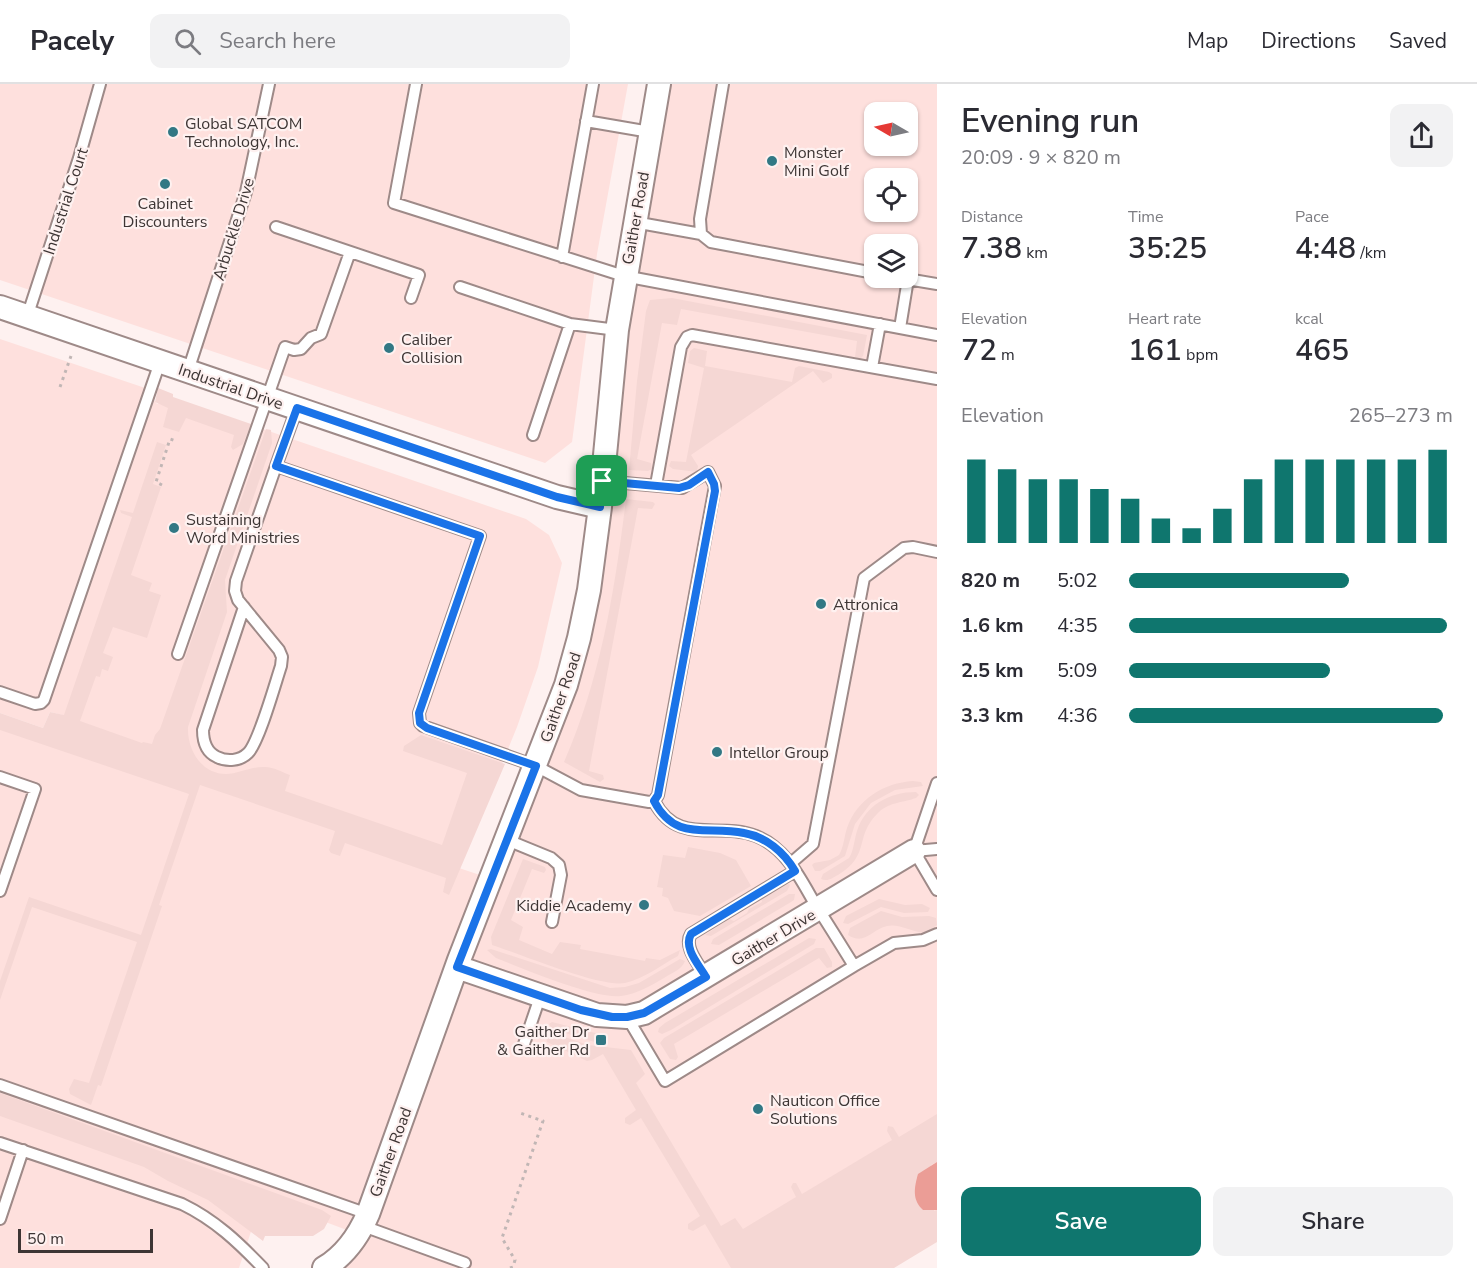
<!DOCTYPE html>
<html lang="en">
<head>
<meta charset="utf-8">
<style>
  :root { --surface:#fff; --page:#f2f2f3; --text:#2b2b33; --muted:#7c7c81; --line:#e1e1e2; --accent:#0f766e }
  body { margin:0; font-family:"Nunito Sans",sans-serif; background:var(--page); color:var(--text); height:100vh; display:flex; flex-direction:column; font-size:22px; white-space:nowrap }
  * { box-sizing:border-box; margin:0 }
  p { font-size:20px; color:var(--muted) }
  .icon { flex:none; width:33px; height:33px; fill:none; stroke:currentColor; stroke-width:2; stroke-linecap:round; stroke-linejoin:round }
  .map { position:relative; flex:1; overflow:hidden }
  .details { display:flex; flex-direction:column; background:var(--surface); width:540px }
  .details>* { flex:none }
  .needle { width:39px; rotate:279deg }
  .tools { position:absolute; left:864px; top:18px; display:grid; gap:12px }
  .tools a { display:grid; place-items:center; width:54px; height:54px; border-radius:12px; background:var(--surface); box-shadow:0 2px 4px #0004; font-size:30px }
  .scale { position:absolute; left:18px; bottom:15px; width:135px; box-sizing:border-box; padding-left:6px; border:3px solid #3d3534; border-top:0; font-size:16px; line-height:21px; white-space:nowrap; color:#3d3534; -webkit-text-stroke:4px #fef1f0; paint-order:stroke }
  .pin { position:absolute; display:grid; place-items:center; width:51px; height:51px; color:#fff; margin:-26px; border-radius:12px; box-shadow:0 3px 9px #0006 }
  .round { display:grid; place-items:center; flex:none; width:63px; height:63px; border-radius:12px; background:var(--page) }
  .head { display:flex; align-items:center; justify-content:space-between; height:102px; padding:0 24px }
  h1 { font-size:33px; font-weight:600; line-height:45px }
  .figures { display:grid; grid-template-columns:repeat(3,1fr); gap:9px; height:102px; padding:6px 24px }
  .figures div { display:grid; align-content:center }
  .figures b { font-size:30px; font-weight:600 }
  .figures small { font-size:16px; font-weight:400 }
  .figures p { font-size:16px }
  .chart { height:168px; padding:12px 24px }
  .chart p { display:flex; justify-content:space-between }
  .chart svg { width:100%; height:108px; margin-top:6px; stroke:var(--accent); stroke-width:6 }
  .primary-button { display:flex; gap:12px; margin-top:auto; padding:12px 24px }
  .primary-button a { flex:1; height:69px; border-radius:12px; background:var(--accent); color:#fff; font-size:24px; font-weight:600; line-height:69px; text-align:center }
  .primary-button a+a { background:var(--page); color:var(--text) }
  ul { padding:0 24px; list-style:none; font-size:20px }
  li { display:grid; grid-template-columns:96px 72px 1fr; align-items:center; height:45px }
  li i { height:15px; border-radius:8px; background:var(--accent) }
  header { display:flex; align-items:center; gap:36px; box-sizing:border-box; height:84px; padding:0 30px; background:var(--surface); border-bottom:2px solid var(--line) }
  header strong { font-size:28px }
  nav { display:flex; gap:33px; margin-inline-start:auto; font-size:21px }
  .search { width:420px; height:54px; background:var(--page); display:flex; align-items:center; gap:15px; box-sizing:border-box; padding:0 21px; border-radius:12px; color:var(--muted); font-size:22px }
  main { display:flex; flex:1; min-height:0 }
  .map>svg:first-child { display:block }
  .built { fill:#fee0dd; fill-rule:evenodd }
  .green { fill:#f5d7d4 }
  .water { fill:#eb9d96 }
  .lines { fill:none; stroke-linecap:round; stroke-linejoin:round }
  .lane-casing { stroke:#9e8a88; stroke-width:14 }
  .street-casing { stroke:#9e8a88; stroke-width:26 }
  .path { stroke:#c1b6b5; stroke-width:3; stroke-dasharray:3 4.5; stroke-linecap:butt }
  .lane { stroke:#fff; stroke-width:10 }
  .street { stroke:#fff; stroke-width:22 }
  .route-casing { stroke:#fff; stroke-width:12 }
  .route { stroke:#1a73e8; stroke-width:8 }
  .poi-dot { fill:#327884; stroke:#fef1f0; stroke-width:2 }
  .labels { text-anchor:middle; stroke-width:4.5; stroke-linejoin:round; paint-order:stroke }
  .poi-label { font-size:16px; fill:#3d3534; stroke:#fef1f0; text-anchor:start }
  .street-label { font-size:16px; fill:#3d3534; stroke:#fef1f0 }
</style>
</head>
<body>
<header>
<strong>Pacely</strong>
<div class="search"><svg class="icon" aria-label="search" viewBox="0 0 24 24"><circle cx="10" cy="10" r="6"/><path d="M15 15l6 6"/></svg>Search here</div>
<nav><a>Map</a><a>Directions</a><a>Saved</a></nav>
</header>
<main>
<div class="map">
<svg width="937" height="1184" viewBox="0 0 937 1184">
  <rect width="100%" height="100%" fill="#fef1f0"/>
  <path class="built" d="M 0,0 L 628,0 L 597,170 L 572,358 L 545,379 L 0,196 Z
    M 662,0 L 937,0 L 937,1156 L 889,1184 L 343,1184 L 360,1151 L 262,1114 L 239,1184 L 0,1184 L 0,637 L 55,656 L 63,631 L 50,628 L 43,644 L 0,629 L 0,255 L 157,308 L 154,316 L 157,320 L 172,314 L 526,435 L 549,451 L 562,479 L 538,583 L 517,643 L 459,784 L 495,796 L 541,681 L 608,394 ZM 874,28 L 908,28 L 908,62 L 874,62 ZM 874,94 L 908,94 L 908,128 L 874,128 ZM 874,160 L 908,160 L 908,194 L 874,194 Z"/>
  <path class="green" d="M 672,214 L 867,251 L 863,272 L 860,275 L 855,273 L 857,257 L 681,225 L 677,241 L 662,239 L 637,375 L 651,379 L 652,385 L 648,387 L 629,386 L 637,297 L 646,227 L 650,216 Z
    M 694,264 L 707,267 L 705,282 L 792,298 L 795,284 L 799,282 L 829,288 L 832,290 L 832,294 L 823,299 L 813,287 L 691,371 L 698,382 L 697,388 L 673,385 L 669,382 L 671,377 L 686,378 L 704,284 L 688,279 L 690,267 Z
    M 158,304 L 173,310 L 173,313 L 251,340 L 243,360 L 233,366 L 231,363 L 234,351 L 186,334 L 179,348 L 163,343 L 168,324 L 155,318 Z
    M 266,345 L 271,346 L 272,359 L 225,496 L 227,528 L 188,643 C 187,665 201,690 226,690 C 238,690 250,683 263,683 C 272,682 282,688 290,691 L 285,707 L 442,761 L 467,689 L 403,667 L 404,662 L 421,651 L 505,680 L 449,811 L 443,808 L 446,794 L 345,759 L 340,772 L 331,769 L 329,766 L 335,747 L 200,701 L 159,821 L 162,822 L 101,1002 L 98,1001 L 91,1021 L 70,1010 L 69,1005 L 74,995 L 89,999 L 137,858 L 32,823 L 0,916 L 0,897 L 29,813 L 141,851 L 189,710 L 0,646 L 0,629 L 43,644 L 50,628 L 64,631 L 132,433 L 121,429 L 120,426 L 133,429 L 157,358 L 166,361 L 153,400 L 161,403 L 131,491 L 152,499 L 149,507 L 161,511 L 147,554 L 113,543 L 103,569 L 113,573 L 108,587 L 102,585 L 100,593 L 96,592 L 80,637 L 142,659 L 143,658 L 152,660 L 155,651 L 160,645 Z
    M 626,415 L 653,418 L 655,420 L 652,425 L 638,424 L 589,687 L 603,691 L 604,695 L 600,698 L 564,678 C 601,594 615,505 626,415 Z
    M 913,697 L 921,698 L 923,702 L 895,706 L 871,719 L 855,740 L 845,772 L 820,787 L 815,787 L 812,781 L 814,779 L 830,776 L 839,771 C 844,762 844,753 847,744 C 857,715 884,699 913,697 Z
    M 916,708 L 919,711 L 916,714 C 902,719 888,718 877,730 C 854,753 871,771 838,791 C 832,794 828,798 821,795 L 823,790 L 849,774 C 854,766 854,756 857,747 C 865,721 890,708 916,708 Z
    M 688,763 L 720,769 L 736,776 L 751,802 L 700,832 L 674,827 L 668,814 L 662,812 L 663,804 L 657,803 L 663,771 L 685,774 Z
    M 523,775 L 545,783 L 546,786 L 544,789 L 532,785 L 511,836 L 523,843 L 519,856 L 552,870 L 560,858 L 581,861 L 580,865 L 645,877 L 646,874 L 660,876 L 680,866 L 678,872 C 661,881 644,895 625,899 C 600,904 520,870 492,861 L 491,853 Z
    M 787,799 L 790,801 L 787,807 L 711,852 L 705,851 L 729,835 L 734,837 L 747,829 L 749,825 L 762,818 L 761,813 Z
    M 789,810 L 795,810 L 794,816 L 791,818 L 719,861 L 711,860 L 713,855 Z
    M 879,815 L 905,821 L 922,820 L 930,824 L 928,828 L 904,829 L 881,823 L 848,840 L 843,839 L 846,832 Z
    M 881,827 L 902,833 L 929,832 L 936,834 L 937,841 L 924,849 C 913,848 898,839 887,842 C 872,845 865,862 848,851 L 850,844 Z
    M 809,854 L 816,855 L 814,860 L 671,946 L 662,950 L 658,948 L 659,944 L 665,939 Z
    M 816,864 L 824,864 L 832,878 L 832,883 L 827,884 L 819,874 L 674,960 L 678,973 L 676,976 L 670,975 L 660,959 L 664,954 Z
    M 491,865 L 610,904 L 625,903 L 639,899 L 680,875 L 685,877 C 682,886 671,889 664,894 C 650,902 637,910 621,912 C 594,915 524,885 496,874 L 487,866 Z
    M 552,938 L 599,950 L 598,959 L 552,945 L 549,940 Z
    M 550,948 L 588,961 L 631,966 L 645,990 L 636,999 L 721,1142 L 735,1134 L 743,1145 L 796,1113 L 791,1103 L 793,1099 L 796,1099 L 802,1110 L 892,1056 L 887,1047 L 888,1042 L 893,1043 L 899,1053 L 937,1030 L 937,1078 L 931,1081 L 934,1127 L 937,1126 L 937,1158 L 894,1184 L 731,1184 L 705,1140 L 693,1147 L 688,1145 L 688,1140 L 700,1132 L 641,1034 L 630,1041 L 625,1039 L 625,1034 L 636,1026 L 603,970 L 592,976 L 587,977 L 547,958 L 545,950 Z
    M 0,1009 L 322,1126 L 331,1132 L 324,1145 L 313,1152 L 265,1152 L 263,1157 L 208,1116 L 168,1097 L 144,1083 L 0,1032 Z"/>
  <path class="water" d="M 937,1078 L 937,1126 L 923,1126 C 912,1116 914,1104 918,1090 Z"/>
  <g class="lines">
    <defs>
      <path id="lane" d="M 416,0 L 394,119 L 624,192 L 937,251
        M 723,0 L 700,135 L 701,150 L 711,158 L 874,189
        M 586,37 L 650,48
        M 634,138 L 701,150
        M 276,143 L 419,191 L 411,214
        M 562,173 L 593,0
        M 901,194 L 937,200
        M 460,203 L 570,240 L 617,246
        M 27,233 L 79,74 L 100,0
        M 900,244 L 908,195
        M 872,283 L 880,240
        M 188,287 L 246,108 L 269,0
        M 533,351 L 570,240
        M 276,382 L 297,324
        M 602,397 L 682,404 L 708,388 L 715,402 L 658,711 L 654,717
        M 656,401 L 681,263 L 687,253 L 692,251 L 937,295
        M 244,523 L 203,646 C 203,657 206,668 217,673 C 227,678 240,677 248,669 C 259,658 275,600 281,582 L 282,573 L 279,566 L 238,516 L 235,507 L 236,497 L 276,382 L 480,452 L 419,629 L 420,639 L 423,642 L 536,682 L 581,706 L 649,718 L 654,717 C 678,763 718,737 756,752 C 786,764 800,794 815,820 C 828,840 841,861 854,882 L 665,997 L 627,933
        M 178,570 L 285,263 L 294,266 L 301,265 L 311,254 L 321,250 L 350,168
        M 0,608 L 35,620 L 41,619 L 44,616 L 160,278
        M 0,693 L 35,705 L 0,807
        M 937,699 L 914,767 L 937,806
        M 507,756 L 551,774 L 559,781 L 561,791 L 552,838
        M 914,767 L 937,765
        M 791,779 L 813,760 L 864,494 L 904,464 L 913,463 L 937,468
        M 854,882 L 894,859 L 923,856 L 937,850
        M 706,893 C 699,880 683,863 691,850 L 795,787
        M 523,963 L 540,913
        M 0,1001 L 368,1130
        M 0,1059 L 182,1120 C 215,1136 238,1158 263,1184
        M 0,1135 L 23,1066
        M 363,1142 L 465,1179"/>
      <path id="street" d="M 0,223 L 557,413 L 600,423
        M 457,883 L 597,931 L 627,933 L 644,929 L 914,767
        M 324,1184 C 344,1172 359,1151 368,1130 L 459,876 L 566,601 L 579,554 L 589,506 L 600,423 L 617,246 L 659,0"/>
    </defs>
    <use href="#lane" class="lane-casing"/>
    <use href="#street" class="street-casing"/>
    <path class="path" d="M 60,303 L 71,272
      M 162,401 L 156,398 L 170,355 L 176,357
      M 510,1184 L 513,1183 L 515,1176 L 502,1154 L 543,1037 L 520,1029"/>
    <use href="#lane" class="lane"/>
    <use href="#street" class="street"/>
  </g>
  <g class="lines">
    <defs>
      <path id="route" d="M 297,324 L 557,413 L 600,423 L 602,397 L 679,404 L 689,401 L 708,388 L 714,400 L 715,407 L 658,711 L 654,717 C 676,759 708,741 744,749 C 766,753 784,768 795,787 L 691,850 C 683,864 699,881 706,893 L 644,929 L 627,933 L 612,933 L 581,926 L 457,883 L 536,682 L 427,644 L 420,639 L 419,629 L 480,452 L 276,382 Z"/>
    </defs>
    <use href="#route" class="route-casing"/>
    <use href="#route" class="route"/>
  </g>
  <g class="poi-dot">
    <circle cx="173" cy="48" r="6"/>
    <circle cx="772" cy="77" r="6"/>
    <circle cx="165" cy="100" r="6"/>
    <circle cx="389" cy="264" r="6"/>
    <circle cx="174" cy="444" r="6"/>
    <circle cx="821" cy="520" r="6"/>
    <circle cx="717" cy="668" r="6"/>
    <circle cx="644" cy="821" r="6"/>
    <rect x="595" y="950" width="12" height="12" rx="3"/>
    <circle cx="758" cy="1025" r="6"/>
  </g>
  <g class="labels">
    <g class="poi-label">
      <text x="185" y="45">Global SATCOM<tspan x="185" dy="18">Technology, Inc.</tspan></text>
      <text x="784" y="74">Monster<tspan x="784" dy="18">Mini Golf</tspan></text>
      <text x="165" y="125" text-anchor="middle">Cabinet<tspan x="165" dy="18">Discounters</tspan></text>
      <text x="401" y="261">Caliber<tspan x="401" dy="18">Collision</tspan></text>
      <text x="186" y="441">Sustaining<tspan x="186" dy="18">Word Ministries</tspan></text>
      <text x="833" y="526">Attronica</text>
      <text x="729" y="674">Intellor Group</text>
      <text x="632" y="827" text-anchor="end">Kiddie Academy</text>
      <text x="589" y="953" text-anchor="end">Gaither Dr<tspan x="589" dy="18">&amp; Gaither Rd</tspan></text>
      <text x="770" y="1022">Nauticon Office<tspan x="770" dy="18">Solutions</tspan></text>
    </g>
    <g class="street-label">
      <text transform="translate(65 117) rotate(-72)" y="6">Industrial Court</text>
      <text transform="translate(635 134) rotate(-80)" y="6">Gaither Road</text>
      <text transform="translate(233 145) rotate(-73)" y="6">Arbuckle Drive</text>
      <text transform="translate(231 302) rotate(19)" y="6">Industrial Drive</text>
      <text transform="translate(560 613) rotate(-71)" y="6">Gaither Road</text>
      <text transform="translate(773 853) rotate(-31)" y="6">Gaither Drive</text>
      <text transform="translate(390 1068) rotate(-70)" y="6">Gaither Road</text>
    </g>
  </g>
</svg>
<div class="tools">
<a><svg class="needle" viewBox="-14 -14 28 28"><path d="M0-13l5 13h-10z" fill="#e53935"/><path d="M0 13l5-13h-10z" fill="#7c7c81"/></svg></a>
<a><svg class="icon" aria-label="locate" viewBox="0 0 24 24"><circle cx="12" cy="12" r="6"/><path d="M12 2v4M12 18v4M2 12h4M18 12h4"/></svg></a>
<a><svg class="icon" aria-label="layers" viewBox="0 0 24 24"><path d="M12 4l9 5-9 5-9-5zM3 14l9 5 9-5"/></svg></a>
</div>
<div class="scale">50 m</div>
<div class="pin" style="left:602px;top:397px;background:#1e9e55"><svg class="icon" aria-label="arrive" viewBox="0 0 24 24"><path d="M6 21V4h12l-3 4 3 4H6"/></svg></div>
</div>
<section class="details">
<div class="head"><div><h1>Evening run</h1><p>20:09 · 9 × 820 m</p></div><a class="round"><svg class="icon" aria-label="share" viewBox="0 0 24 24"><path d="M12 15V3M7 8l5-5 5 5M5 13v7h14v-7"/></svg></a></div>
<div class="figures">
<div><p>Distance</p><b>7.38<small> km</small></b></div>
<div><p>Time</p><b>35:25</b></div>
<div><p>Pace</p><b>4:48<small> /km</small></b></div>
</div>
<div class="figures">
<div><p>Elevation</p><b>72<small> m</small></b></div>
<div><p>Heart rate</p><b>161<small> bpm</small></b></div>
<div><p>kcal</p><b>465</b></div>
</div>
<div class="chart"><p><span>Elevation</span>265–273 m</p>
<svg viewBox="0 0 160 44" preserveAspectRatio="none"><path d="M5 44V10M15 44V14M25 44V18M35 44V18M45 44V22M55 44V26M65 44V34M75 44V38M85 44V30M95 44V18M105 44V10M115 44V10M125 44V10M135 44V10M145 44V10M155 44V6"/></svg>
</div>
<ul>
<li><b>820 m</b>5:02<i style="width:68%"></i></li>
<li><b>1.6 km</b>4:35<i style="width:98%"></i></li>
<li><b>2.5 km</b>5:09<i style="width:62%"></i></li>
<li><b>3.3 km</b>4:36<i style="width:97%"></i></li>
</ul>
<div class="primary-button"><a>Save</a><a>Share</a></div>
</section>
</main>
</body>
</html>
